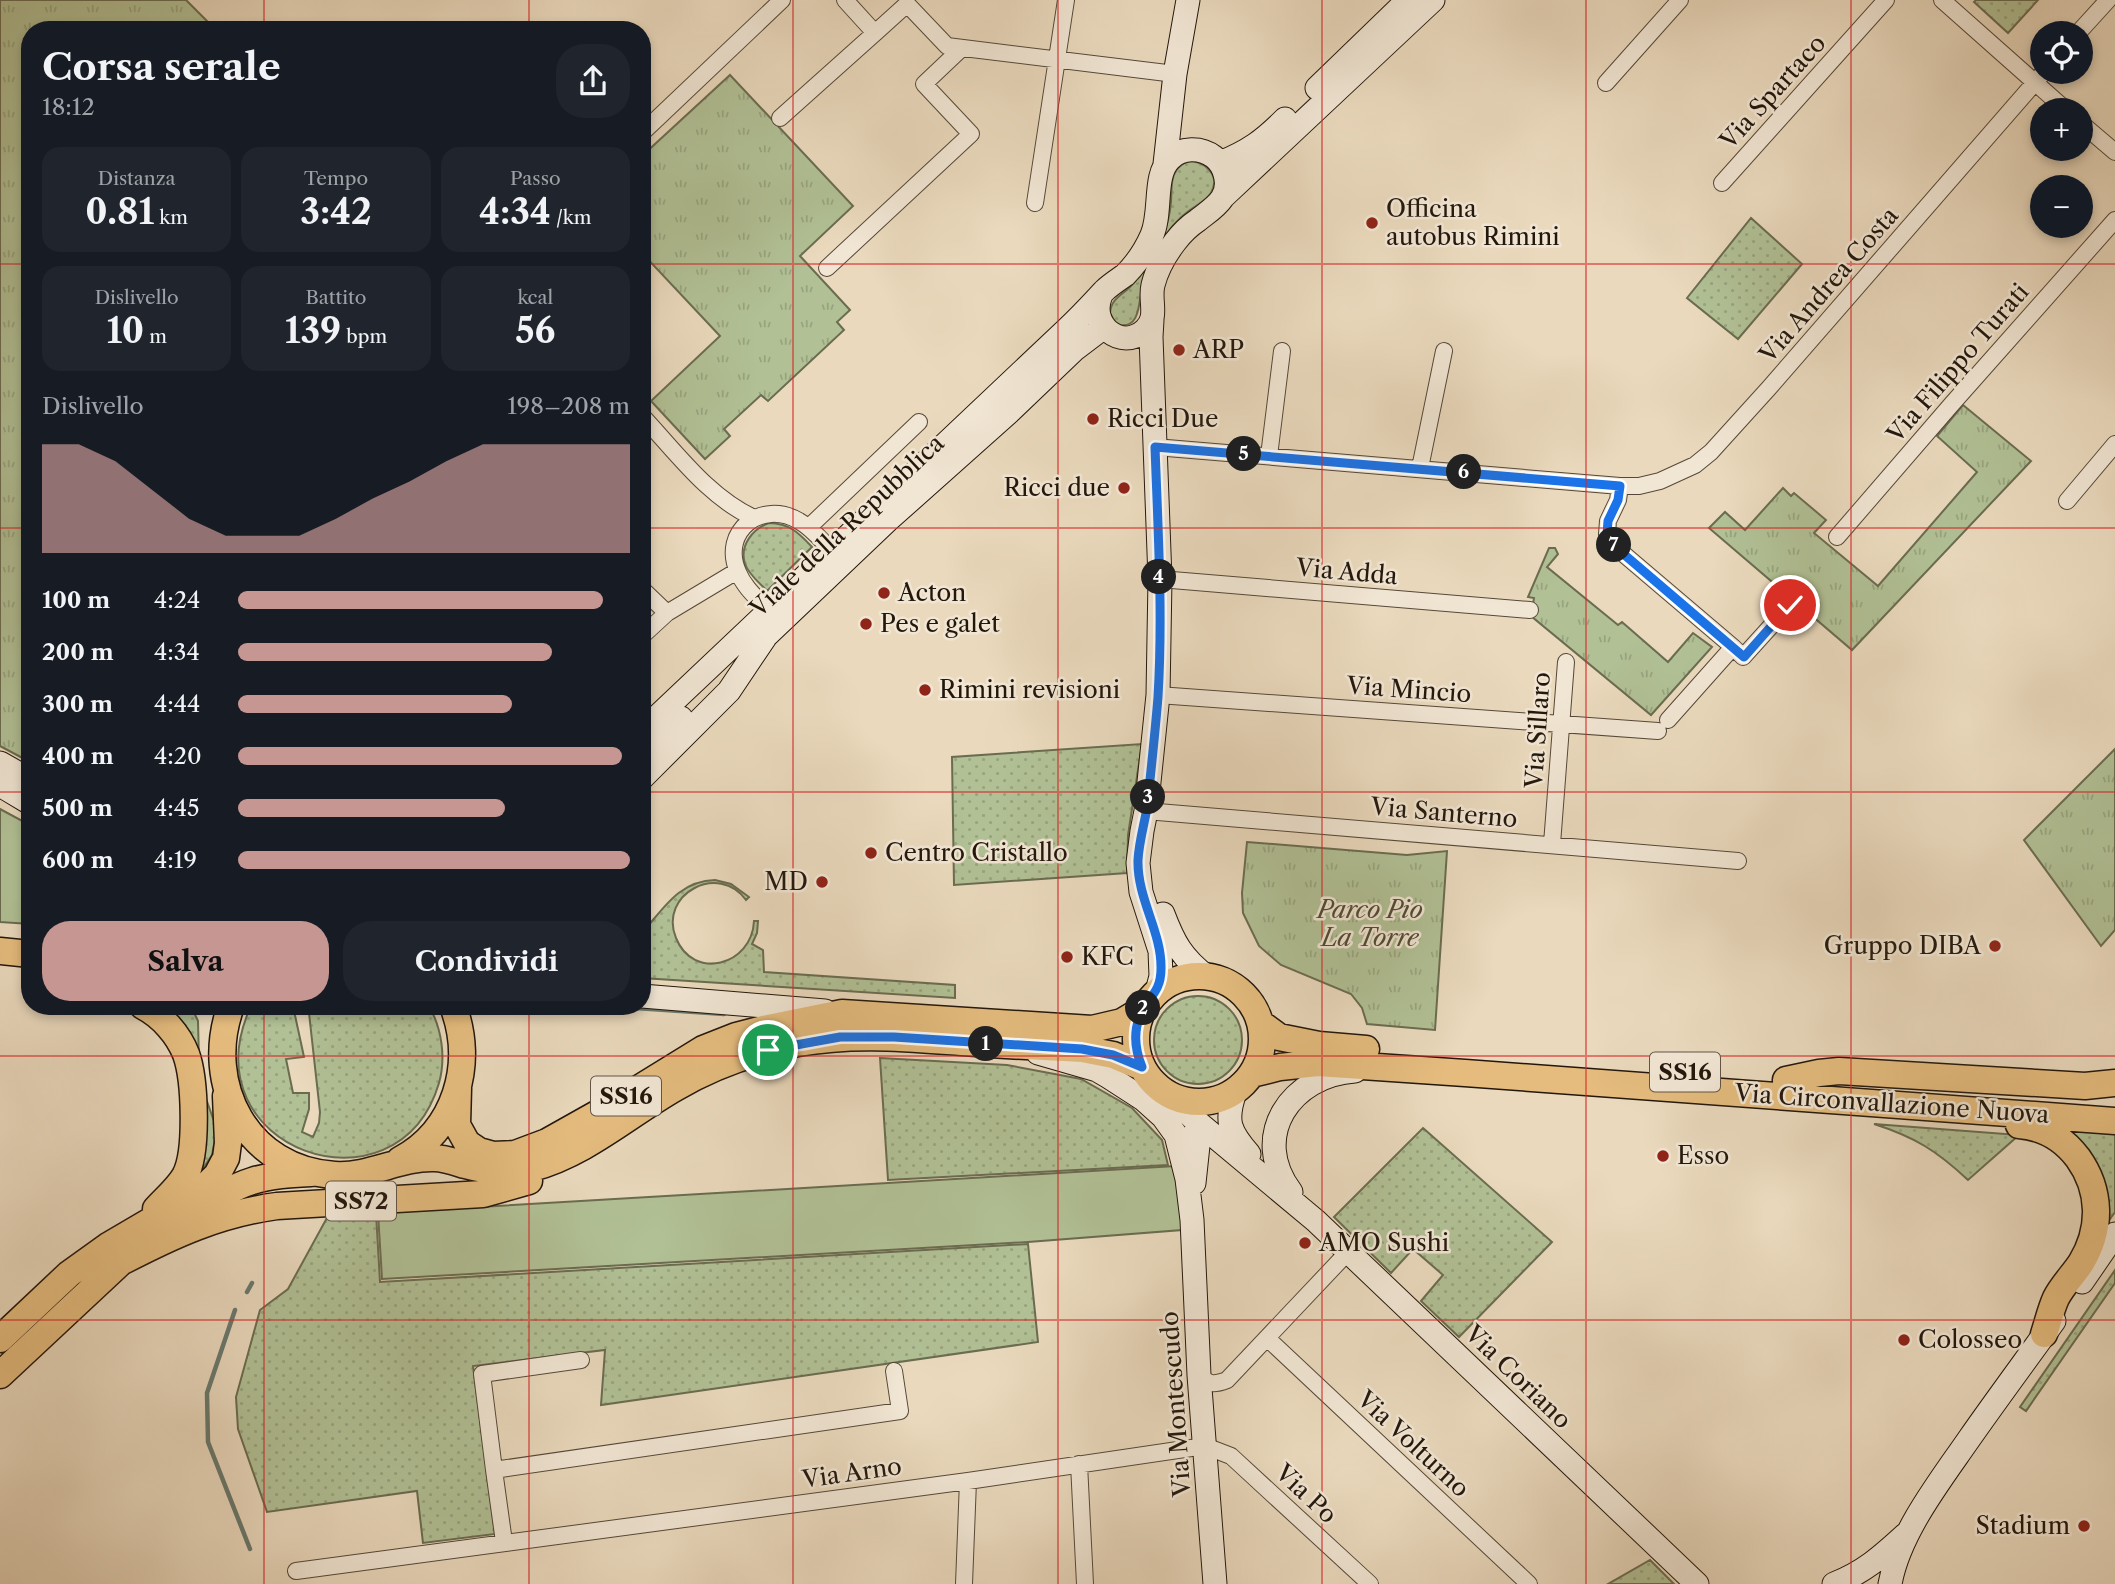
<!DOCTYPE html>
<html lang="it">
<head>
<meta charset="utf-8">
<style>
  :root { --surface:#171b24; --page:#20242c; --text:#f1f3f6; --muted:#9ea1a6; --accent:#c59692 }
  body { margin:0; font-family:"Libre Caslon Text",serif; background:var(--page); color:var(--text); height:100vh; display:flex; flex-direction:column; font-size:26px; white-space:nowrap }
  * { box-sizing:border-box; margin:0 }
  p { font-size:23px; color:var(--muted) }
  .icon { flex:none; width:38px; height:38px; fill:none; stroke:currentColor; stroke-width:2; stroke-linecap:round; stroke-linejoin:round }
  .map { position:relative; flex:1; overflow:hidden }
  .side { position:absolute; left:21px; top:21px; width:630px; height:994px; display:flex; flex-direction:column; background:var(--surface); border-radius:28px; box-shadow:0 4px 10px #0003 }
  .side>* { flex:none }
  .controls { position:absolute; left:2030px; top:21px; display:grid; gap:14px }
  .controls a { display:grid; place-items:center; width:63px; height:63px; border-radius:50%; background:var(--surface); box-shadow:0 4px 10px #0003; font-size:35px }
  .pin { position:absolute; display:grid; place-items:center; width:60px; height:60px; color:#fff; margin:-30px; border:4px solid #fff; border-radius:50%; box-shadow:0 2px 7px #0007 }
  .km { position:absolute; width:35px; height:35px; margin:-18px; border-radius:50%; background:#222; color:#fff; font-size:19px; line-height:35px; text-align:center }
  .round { display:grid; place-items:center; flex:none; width:74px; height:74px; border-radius:28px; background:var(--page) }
  .summary { display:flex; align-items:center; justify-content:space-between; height:119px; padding:0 21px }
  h1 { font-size:38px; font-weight:700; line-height:52px }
  .metrics { display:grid; grid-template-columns:repeat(3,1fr); gap:10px; height:119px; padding:7px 21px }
  .metrics div { display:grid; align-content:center; border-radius:18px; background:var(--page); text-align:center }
  .metrics b { font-size:35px; font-weight:700 }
  .metrics small { font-size:19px; font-weight:400 }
  .metrics p { font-size:19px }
  .chart { height:196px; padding:14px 21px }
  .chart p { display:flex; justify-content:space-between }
  .chart svg { width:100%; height:126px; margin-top:7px; fill:var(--accent); opacity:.7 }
  .cta { display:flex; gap:14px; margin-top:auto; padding:14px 21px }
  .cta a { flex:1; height:80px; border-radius:28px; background:var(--accent); color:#111; font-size:28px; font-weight:700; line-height:80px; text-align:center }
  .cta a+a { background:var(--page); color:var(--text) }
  ul { padding:0 21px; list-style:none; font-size:23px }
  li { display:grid; grid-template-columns:112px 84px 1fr; align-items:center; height:52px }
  li i { height:18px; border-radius:9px; background:var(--accent) }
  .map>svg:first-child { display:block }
  .grass { fill:url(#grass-dots); stroke:#6a6c50; stroke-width:2 }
  .park { fill:url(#park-tufts); stroke:#6a6c50; stroke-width:2 }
  .pitch { fill:#b1c095; stroke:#6a6c50; stroke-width:2 }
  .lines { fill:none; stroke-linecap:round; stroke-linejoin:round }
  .stream { stroke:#69796e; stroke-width:4.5 }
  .street-casing { stroke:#554838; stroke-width:18 }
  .secondary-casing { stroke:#23170c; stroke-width:25 }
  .primary-casing { stroke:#23170c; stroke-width:29 }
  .street { stroke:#f1e6d4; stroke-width:16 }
  .secondary { stroke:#f1e6d4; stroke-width:23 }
  .primary { stroke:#e5bc7e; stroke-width:26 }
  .route-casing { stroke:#fff; stroke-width:14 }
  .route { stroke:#1a73e8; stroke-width:9 }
  .grid { fill:none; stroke:#d62828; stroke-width:2; stroke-opacity:0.55 }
  .poi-dot { fill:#8f2418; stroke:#f1e6d4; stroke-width:2.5 }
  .labels { text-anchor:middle; stroke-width:5; stroke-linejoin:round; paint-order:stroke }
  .shield { fill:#f1e6d4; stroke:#615548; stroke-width:2 }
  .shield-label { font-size:23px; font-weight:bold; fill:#23170c }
  .street-label { font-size:24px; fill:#23170c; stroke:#f1e6d4 }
  .poi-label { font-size:24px; fill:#23170c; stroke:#f1e6d4; text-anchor:start }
  .park-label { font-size:24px; font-style:italic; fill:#4e4a35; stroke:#f1e6d4 }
</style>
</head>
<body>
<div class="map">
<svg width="2115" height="1584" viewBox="0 0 2115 1584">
  <defs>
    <pattern id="grass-dots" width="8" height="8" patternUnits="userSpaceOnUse" patternTransform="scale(1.75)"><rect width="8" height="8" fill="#b1c095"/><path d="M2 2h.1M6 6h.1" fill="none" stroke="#98a47f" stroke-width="1.8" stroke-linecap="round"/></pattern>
    <pattern id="park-tufts" width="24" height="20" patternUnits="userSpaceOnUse" patternTransform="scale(1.75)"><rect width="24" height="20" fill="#b1c095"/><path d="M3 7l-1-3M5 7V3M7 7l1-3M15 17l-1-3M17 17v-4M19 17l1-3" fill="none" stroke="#98a47f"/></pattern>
  </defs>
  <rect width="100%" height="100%" fill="#ead9bd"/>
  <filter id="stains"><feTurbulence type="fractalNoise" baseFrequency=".00286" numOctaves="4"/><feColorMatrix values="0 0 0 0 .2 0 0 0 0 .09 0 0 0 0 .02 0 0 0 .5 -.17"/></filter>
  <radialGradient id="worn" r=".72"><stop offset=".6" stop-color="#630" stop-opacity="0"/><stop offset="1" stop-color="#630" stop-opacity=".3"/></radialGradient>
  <path class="grass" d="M 1976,0 L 2038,0 L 2008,33 L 1974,2 Z
    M 1188,161 C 1205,161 1221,175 1211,193 C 1207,200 1197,205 1190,210 C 1177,219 1166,233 1158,247 C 1154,257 1148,267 1144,277 C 1138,293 1144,333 1116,324 L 1110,313 C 1111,300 1120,296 1129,288 C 1145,273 1154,253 1163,233 C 1168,224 1170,213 1171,202 C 1172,184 1169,170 1188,161 Z
    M 1751,218 L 1802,264 L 1738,339 L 1687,298 Z
    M 769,523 C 789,523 799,533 812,547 L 767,591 C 760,583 749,575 745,564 C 739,545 753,529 769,523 Z
    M 1142,744 L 1128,835 L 1127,873 L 954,885 L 952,757 Z
    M 715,880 L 731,884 L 749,897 L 746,900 C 719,862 658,894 676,938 C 693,981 752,966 754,921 L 758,921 L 757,933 L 752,944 L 763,950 L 764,972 L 955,985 L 955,998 L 642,978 L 642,933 C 664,908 679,881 715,880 Z
    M1154 1040a44 44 0 1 1 88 0a44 44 0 1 1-88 0Z
    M 166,1006 L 191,1006 L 198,1021 L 199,1062 L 204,1093 L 215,1124 L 216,1134 L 212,1155 L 198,1176 Z
    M 251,1006 L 293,1006 L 304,1057 L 286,1059 L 293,1093 L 309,1093 L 309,1109 L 302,1132 L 313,1137 L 319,1123 L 320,1112 L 309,1013 L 307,1006 L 429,1006 C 442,1029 446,1058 439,1083 C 398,1222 185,1150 251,1006 Z
    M 880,1058 L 1007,1065 L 1081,1079 L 1132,1108 L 1162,1140 L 1168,1165 L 888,1180 Z
    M 1874,1124 L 2019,1135 L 1968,1180 C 1937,1151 1915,1137 1874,1124 Z
    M 2055,1125 L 2115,1130 L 2115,1212 L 2107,1223 Z
    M 1423,1128 L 1552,1242 L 1459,1337 L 1421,1301 L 1443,1275 L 1413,1249 L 1391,1273 L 1334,1217 Z
    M 376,1213 L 380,1282 L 1028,1244 L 1038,1342 L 601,1405 L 605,1350 L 473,1366 L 495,1534 L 423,1543 L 417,1491 L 267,1512 L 238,1429 L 236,1397 L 260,1310 L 288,1289 L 328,1216 Z
    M 2115,1270 L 2115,1283 L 2026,1411 L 2020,1407 Z
    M 1650,1560 L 1674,1584 L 1608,1584 Z"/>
  <path class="park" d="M 0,0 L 186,0 L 216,30 L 30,30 L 30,762 L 0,746 Z
    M 730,75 L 853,206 L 800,256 L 850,310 L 837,322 L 844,330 L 768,401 L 761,395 L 724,429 L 730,436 L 705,459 L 651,401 L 720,336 L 642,253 L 642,156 Z
    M 1963,405 L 2031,461 L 1852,650 L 1709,528 L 1725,512 L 1745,530 L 1783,488 L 1791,496 L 1794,493 L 1826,520 L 1814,533 L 1878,586 L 1977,472 L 1937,436 Z
    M 1549,548 L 1555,548 L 1558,554 L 1547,567 L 1618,625 L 1622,622 L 1668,662 L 1693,633 L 1712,647 L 1651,715 L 1531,616 L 1534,598 L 1528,597 Z
    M 2115,749 L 2115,930 L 2101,946 L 2024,840 Z
    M 1247,842 L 1407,855 L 1447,851 L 1435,1030 L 1367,1024 L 1362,1008 L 1351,994 L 1281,965 L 1259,946 L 1243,913 L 1242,893 Z"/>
  <path class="pitch" d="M 0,809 L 30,825 L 30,924 L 0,922 Z
    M 1176,1166 L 1182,1230 L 1028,1242 L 382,1279 L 378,1213 Z"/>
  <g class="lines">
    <path class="stream" d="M 606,1006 L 724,1014
      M 247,1292 L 252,1283
      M 235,1310 L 207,1393 L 208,1442 L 250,1549"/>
    <defs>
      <path id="street" d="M 845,0 L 875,33 L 907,4 L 947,46 L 1175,74
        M 1942,0 L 2066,110
        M 2078,33 L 2108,0
        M 1606,83 L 1680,0
        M 780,118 L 875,33
        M 2081,123 L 2115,152
        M 642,133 L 782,0
        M 1722,183 L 1886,0
        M 1035,203 L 1066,0
        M 827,268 L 971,134 L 924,84 L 962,48
        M 642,416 C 676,452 708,497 754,518
        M 1155,447 L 1620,486 L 1639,486 L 1660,481 L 1695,465 L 1711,452 L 1769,388 L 2044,72
        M 1269,456 L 1282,351
        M 1420,468 L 1444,351
        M 1620,486 L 1618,500 L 1608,521 L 1607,534 L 1613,545 L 1733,647 L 1668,720
        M 2067,501 L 2115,444
        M 809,527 L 919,422
        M 1837,537 L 1951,405 L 2115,220
        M 1160,579 L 1530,610
        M 642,589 L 667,613 L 737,571
        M 768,610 C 757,598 744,587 738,572 C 720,531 762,499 799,521 C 812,528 821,540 831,550
        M 642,636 L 667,613
        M 1733,647 L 1743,657 L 1790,605
        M 1158,695 L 1658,731
        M 1146,811 L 1738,861
        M 1552,844 L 1566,662
        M 1267,1338 L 1529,1584
        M 1199,1375 C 1209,1385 1214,1385 1227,1380 L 1348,1252
        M 1079,1464 L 1085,1584
        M 494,1470 L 482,1374 L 581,1360
        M 504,1542 L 494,1470 L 900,1411 L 894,1371
        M 296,1571 L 968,1481 L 1205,1446 L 1231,1456 L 1370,1584
        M 964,1584 L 968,1481"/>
      <path id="secondary" d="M 1317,88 L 1408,0
        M 1220,163 C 1249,151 1263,141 1285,119
        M 1165,164 L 1175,74 L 1188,0
        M 1223,197 L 1433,0
        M 1152,320 L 1151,337 L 1160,579 L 1158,695 L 1146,811 L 1142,831 L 1138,863 L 1141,892 L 1160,951 L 1161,976 L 1157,992
        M 642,731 L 1067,329 C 1080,317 1092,304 1104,291 C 1110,285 1118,280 1125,275 C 1136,264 1146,249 1152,235 C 1162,212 1153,175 1170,159 C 1181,147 1201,147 1214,157 C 1219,161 1223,167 1225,174 C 1232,198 1213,208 1198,220 C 1189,226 1181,234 1175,242 C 1165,255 1157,269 1153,285 C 1149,301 1159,317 1145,330 C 1121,352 1088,324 1101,295
        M 642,755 L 681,718
        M 0,763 L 30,780
        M 642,778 L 729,691 L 766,636 L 888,520 L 1007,414 L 1075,349 L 1104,327
        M 0,785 L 30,803
        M 1163,914 C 1174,943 1182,958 1207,977
        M 642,996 L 825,1011
        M 1038,1053 L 1097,1070 L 1109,1077 L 1143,1099 L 1163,1117 L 1176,1135 L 1187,1179 L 1192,1220 L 1199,1375 L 1215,1584
        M 1235,1092 C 1225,1121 1229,1131 1249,1154
        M 1171,1096 L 1195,1120 L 1316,1221 L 1697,1584
        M 1194,1183 L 1199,1136 L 1195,1120
        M 1291,1192 C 1249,1136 1291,1075 1355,1071
        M 2082,1282 L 2115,1234
        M 1834,1584 C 1864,1572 1881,1557 1905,1535
        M 1890,1584 C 1899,1533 1940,1481 1969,1439 C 1997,1399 2026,1360 2054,1321"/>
      <path id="primary" d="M 0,951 L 30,954
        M1136 1039a63 63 0 1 1 126 0a63 63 0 1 1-126 0Z
        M 143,1006 C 162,1016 178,1034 186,1054 C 195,1079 198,1152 185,1176 C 178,1188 165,1199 156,1209
        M 231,1006 C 202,1085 248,1170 335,1175 C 370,1177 400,1157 434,1158 C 444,1158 455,1162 465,1165 C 488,1171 509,1174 532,1168 C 585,1154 628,1115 675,1088 C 712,1066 755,1051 798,1043 C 854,1033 905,1038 961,1042 C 1002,1045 1042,1047 1082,1049 L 1113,1055 L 1142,1067
        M 1260,1023 L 1279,1037 L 1319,1045 L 1366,1049
        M 1252,1074 L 1280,1067 L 1318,1063 L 1465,1073 L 2115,1121
        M 1786,1080 L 1819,1073 L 1839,1071 L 2085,1086 L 2115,1083
        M 458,1088 L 457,1125 L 467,1143 L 479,1151 L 493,1155 L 515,1154 L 547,1142 L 604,1110 L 703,1049 L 736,1036 L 763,1029 L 842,1013 L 1092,1029 L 1122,1022 L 1142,1010
        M 2019,1125 C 2044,1127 2063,1138 2078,1158 C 2101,1190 2102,1229 2081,1263 C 2073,1275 2062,1286 2056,1298 C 2051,1309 2048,1322 2044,1334
        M 400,1160 C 456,1130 475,1064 453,1006
        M 185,1218 C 205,1205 229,1188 252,1181 C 271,1175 291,1174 311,1173
        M 121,1262 C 173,1235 218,1214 277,1206 L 483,1194 L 529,1181
        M 0,1339 L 69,1274 L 108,1246 L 200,1192 L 217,1175 L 226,1158 L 228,1143 L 226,1096
        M 0,1375 L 121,1262 L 133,1253"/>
    </defs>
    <use href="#street" class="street-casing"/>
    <use href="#secondary" class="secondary-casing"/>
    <use href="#primary" class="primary-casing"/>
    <use href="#street" class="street"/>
    <use href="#secondary" class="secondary"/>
    <use href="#primary" class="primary"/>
  </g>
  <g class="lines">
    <defs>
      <path id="route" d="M 768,1050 L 840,1037 L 894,1037 L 1082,1049 L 1113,1055 L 1142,1067 C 1133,1045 1133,1022 1148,1002 C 1156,991 1161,984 1161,969 C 1162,932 1137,899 1138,860 C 1139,842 1144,825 1147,808 C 1151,771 1155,734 1158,697 C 1163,614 1158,530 1155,447 L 1620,486 L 1618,500 L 1608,521 L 1607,534 L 1613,545 L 1744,657 L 1790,605"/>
    </defs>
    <use href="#route" class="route-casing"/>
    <use href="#route" class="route"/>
  </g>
  <path class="grid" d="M 264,0 L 264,30M 529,0 L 529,30M 793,0 L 793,1584M 1058,0 L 1058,1584M 1322,0 L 1322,1584M 1586,0 L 1586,1584M 1851,0 L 1851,1584M 0,264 L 30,264M 642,264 L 2115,264M 0,528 L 30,528M 642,528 L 2115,528M 0,792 L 30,792M 642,792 L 2115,792M 264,1006 L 264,1584M 529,1006 L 529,1584M 0,1056 L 2115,1056M 0,1320 L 2115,1320"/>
  <g class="poi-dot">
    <circle cx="1372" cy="223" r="7"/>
    <circle cx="1179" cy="350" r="7"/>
    <circle cx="1093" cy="419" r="7"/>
    <circle cx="1124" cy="488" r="7"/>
    <circle cx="884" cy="593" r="7"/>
    <circle cx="866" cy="624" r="7"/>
    <circle cx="925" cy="690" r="7"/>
    <circle cx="871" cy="853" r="7"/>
    <circle cx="822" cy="882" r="7"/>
    <circle cx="1995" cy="946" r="7"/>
    <circle cx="1067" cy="957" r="7"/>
    <circle cx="1663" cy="1156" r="7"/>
    <circle cx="1305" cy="1243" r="7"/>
    <circle cx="1904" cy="1340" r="7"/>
    <circle cx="2084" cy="1526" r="7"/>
  </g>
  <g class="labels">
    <g class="shield">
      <rect x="1650" y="1052.5" width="70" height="39" rx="5"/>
      <rect x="591" y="1076.5" width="70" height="39" rx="5"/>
      <rect x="326" y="1181.5" width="70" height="39" rx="5"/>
    </g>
    <g class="shield-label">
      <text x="1685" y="1080">SS16</text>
      <text x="626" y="1104">SS16</text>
      <text x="361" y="1209">SS72</text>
    </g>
    <g class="street-label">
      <text transform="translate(1773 92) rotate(-48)" y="8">Via Spartaco</text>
      <text transform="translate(1829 285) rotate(-49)" y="8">Via Andrea Costa</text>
      <text transform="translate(1958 363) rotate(-49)" y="8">Via Filippo Turati</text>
      <text transform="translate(847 526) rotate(-43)" y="8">Viale della Repubblica</text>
      <text transform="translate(1347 572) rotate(5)" y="8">Via Adda</text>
      <text transform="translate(1409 690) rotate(4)" y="8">Via Mincio</text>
      <text transform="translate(1538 730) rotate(-86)" y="8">Via Sillaro</text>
      <text transform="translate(1444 813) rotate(5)" y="8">Via Santerno</text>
      <text transform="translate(1892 1104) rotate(4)" y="8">Via Circonvallazione Nuova</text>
      <text transform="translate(1518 1377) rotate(44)" y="8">Via Coriano</text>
      <text transform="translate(1176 1404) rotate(-94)" y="8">Via Montescudo</text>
      <text transform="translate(1413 1444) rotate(43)" y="8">Via Volturno</text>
      <text transform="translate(852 1473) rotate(-8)" y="8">Via Arno</text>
      <text transform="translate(1306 1494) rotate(43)" y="8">Via Po</text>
    </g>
    <g class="poi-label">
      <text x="1386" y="217">Officina<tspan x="1386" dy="28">autobus Rimini</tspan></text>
      <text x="1193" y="358">ARP</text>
      <text x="1107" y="427">Ricci Due</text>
      <text x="1110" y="496" text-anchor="end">Ricci due</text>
      <text x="898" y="601">Acton</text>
      <text x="880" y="632">Pes e galet</text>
      <text x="939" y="698">Rimini revisioni</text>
      <text x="885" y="861">Centro Cristallo</text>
      <text x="808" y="890" text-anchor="end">MD</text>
      <text x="1981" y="954" text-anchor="end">Gruppo DIBA</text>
      <text x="1081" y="965">KFC</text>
      <text x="1677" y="1164">Esso</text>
      <text x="1319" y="1251">AMO Sushi</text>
      <text x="1918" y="1348">Colosseo</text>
      <text x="2070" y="1534" text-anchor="end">Stadium</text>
    </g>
    <g class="park-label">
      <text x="1370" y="918">Parco Pio<tspan x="1370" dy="28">La Torre</tspan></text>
    </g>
  </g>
  <rect width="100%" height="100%" filter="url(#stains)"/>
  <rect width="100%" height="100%" fill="url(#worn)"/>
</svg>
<div class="controls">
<a><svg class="icon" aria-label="locate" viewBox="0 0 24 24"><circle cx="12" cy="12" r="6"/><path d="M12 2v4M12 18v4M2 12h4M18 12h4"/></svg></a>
<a>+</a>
<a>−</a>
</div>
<div class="pin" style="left:768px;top:1050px;background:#1e9e55"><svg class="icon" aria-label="arrive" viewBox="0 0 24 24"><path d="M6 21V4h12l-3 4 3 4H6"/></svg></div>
<div class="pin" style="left:1790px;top:605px;background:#d93025"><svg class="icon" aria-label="check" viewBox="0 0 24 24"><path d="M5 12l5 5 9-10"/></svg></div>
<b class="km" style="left:986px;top:1044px">1</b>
<b class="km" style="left:1143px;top:1008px">2</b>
<b class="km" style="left:1148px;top:797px">3</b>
<b class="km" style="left:1159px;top:577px">4</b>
<b class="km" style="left:1244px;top:454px">5</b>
<b class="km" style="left:1464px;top:472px">6</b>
<b class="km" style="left:1614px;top:545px">7</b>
<section class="side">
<div class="summary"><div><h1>Corsa serale</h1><p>18:12</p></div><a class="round"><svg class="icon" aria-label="share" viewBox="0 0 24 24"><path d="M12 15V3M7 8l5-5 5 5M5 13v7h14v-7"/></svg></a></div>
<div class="metrics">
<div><p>Distanza</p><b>0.81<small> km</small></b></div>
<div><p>Tempo</p><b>3:42</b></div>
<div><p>Passo</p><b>4:34<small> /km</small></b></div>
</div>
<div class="metrics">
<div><p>Dislivello</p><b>10<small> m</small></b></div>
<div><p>Battito</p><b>139<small> bpm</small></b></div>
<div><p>kcal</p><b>56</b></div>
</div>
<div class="chart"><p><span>Dislivello</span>198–208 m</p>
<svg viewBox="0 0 160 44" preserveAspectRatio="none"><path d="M0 44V6L10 6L20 12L30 22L40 32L50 38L60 38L70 38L80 32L90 25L100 19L110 12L120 6L130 6L140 6L150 6L160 6V44z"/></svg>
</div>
<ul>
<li><b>100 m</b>4:24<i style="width:93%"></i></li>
<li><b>200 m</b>4:34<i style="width:80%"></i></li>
<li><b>300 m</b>4:44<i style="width:70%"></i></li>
<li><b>400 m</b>4:20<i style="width:98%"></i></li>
<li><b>500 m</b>4:45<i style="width:68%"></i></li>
<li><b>600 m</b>4:19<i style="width:100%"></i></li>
</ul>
<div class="cta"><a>Salva</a><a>Condividi</a></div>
</section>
</div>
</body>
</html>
